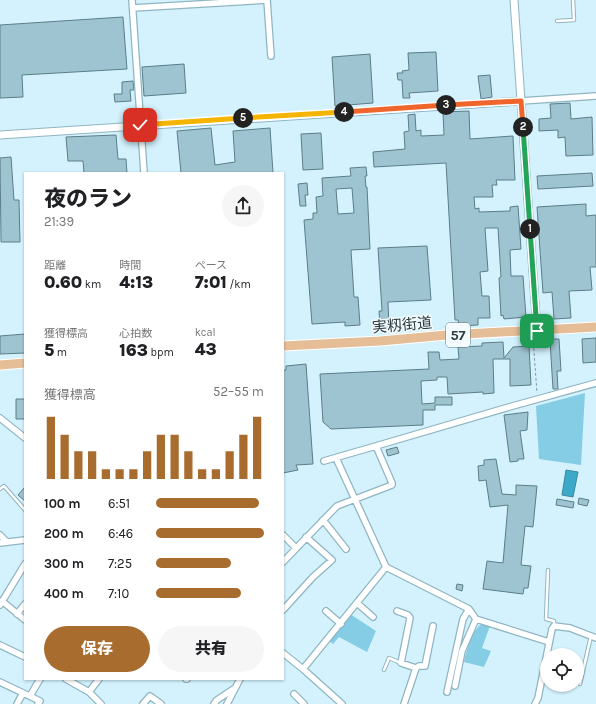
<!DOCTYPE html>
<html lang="ja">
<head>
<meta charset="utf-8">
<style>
  :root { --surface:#fff; --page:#f6f6f6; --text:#202124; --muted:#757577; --accent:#a96c2f }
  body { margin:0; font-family:Karla,"Noto Sans JP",sans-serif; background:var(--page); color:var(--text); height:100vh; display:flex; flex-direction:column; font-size:15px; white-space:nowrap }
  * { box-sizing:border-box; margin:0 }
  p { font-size:13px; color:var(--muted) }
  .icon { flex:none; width:22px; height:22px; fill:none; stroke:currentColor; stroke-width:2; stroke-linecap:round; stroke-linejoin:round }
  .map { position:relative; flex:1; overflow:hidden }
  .side { position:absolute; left:24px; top:172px; width:260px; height:508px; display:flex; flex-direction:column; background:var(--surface); border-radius:0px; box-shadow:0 1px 3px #0004 }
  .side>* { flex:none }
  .fabs { position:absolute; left:540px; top:648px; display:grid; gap:8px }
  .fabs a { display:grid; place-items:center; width:44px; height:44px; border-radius:50%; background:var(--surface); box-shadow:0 1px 3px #0004; font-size:20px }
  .pin { position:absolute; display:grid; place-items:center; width:34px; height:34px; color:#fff; margin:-17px; border-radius:8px; box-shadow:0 2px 6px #0006 }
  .km { position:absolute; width:20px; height:20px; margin:-10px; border-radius:50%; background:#222; color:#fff; font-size:11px; line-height:20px; text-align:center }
  .round { display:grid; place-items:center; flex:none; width:42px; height:42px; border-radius:21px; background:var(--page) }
  .overview { display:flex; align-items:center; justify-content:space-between; height:68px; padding:0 20px }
  h1 { font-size:22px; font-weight:800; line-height:30px }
  .stats { display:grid; grid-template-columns:repeat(3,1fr); gap:6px; height:68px; padding:4px 20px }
  .stats div { display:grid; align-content:center }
  .stats b { font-size:17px; font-weight:800 }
  .stats small { font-size:11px; font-weight:400 }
  .stats p { font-size:11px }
  .chart { height:112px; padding:8px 20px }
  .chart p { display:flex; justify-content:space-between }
  .chart svg { width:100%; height:72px; margin-top:4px; stroke:var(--accent); stroke-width:6 }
  .action { display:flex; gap:8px; margin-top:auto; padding:8px 20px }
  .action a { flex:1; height:46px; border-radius:24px; background:var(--accent); color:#fff; font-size:16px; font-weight:800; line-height:46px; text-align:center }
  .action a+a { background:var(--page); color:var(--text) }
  ul { padding:0 20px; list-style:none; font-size:13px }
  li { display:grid; grid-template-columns:64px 48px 1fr; align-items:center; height:30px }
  li i { height:10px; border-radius:5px; background:var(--accent) }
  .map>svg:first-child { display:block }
  .green { fill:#84cde4 }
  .water { fill:#3da9c8; stroke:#38889f }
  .building { fill:#9fc4d1; stroke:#5a7e89; fill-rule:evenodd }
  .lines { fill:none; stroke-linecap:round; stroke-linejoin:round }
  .service-casing { stroke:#90b5c2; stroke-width:4.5 }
  .minor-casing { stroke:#90b5c2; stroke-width:8 }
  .tertiary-casing { stroke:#90b5c2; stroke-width:9 }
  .primary-casing { stroke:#fff; stroke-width:11 }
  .path { stroke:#849ba3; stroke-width:1; stroke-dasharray:3 2; stroke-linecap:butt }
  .service { stroke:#fff; stroke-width:2.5 }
  .minor { stroke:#fff; stroke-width:5.5 }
  .tertiary { stroke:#fff; stroke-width:7 }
  .primary { stroke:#e5bd97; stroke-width:9 }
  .split-1-casing { stroke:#fff; stroke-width:8 }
  .split-2-casing { stroke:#fff; stroke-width:8 }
  .split-3-casing { stroke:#fff; stroke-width:8 }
  .split-4-casing { stroke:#fff; stroke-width:8 }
  .split-5-casing { stroke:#fff; stroke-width:8 }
  .split-6-casing { stroke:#fff; stroke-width:8 }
  .split-1 { stroke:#22a559; stroke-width:5 }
  .split-2 { stroke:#22a559; stroke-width:5 }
  .split-3 { stroke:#f0652b; stroke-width:5 }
  .split-4 { stroke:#f0652b; stroke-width:5 }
  .split-5 { stroke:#f5b400; stroke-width:5 }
  .split-6 { stroke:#f5b400; stroke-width:5 }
  .labels { text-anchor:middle; stroke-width:3; stroke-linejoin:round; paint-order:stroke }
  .shield { fill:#f3fbfd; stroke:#687579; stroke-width:1 }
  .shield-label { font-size:14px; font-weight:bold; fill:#2c3b40 }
  .street-label { font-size:15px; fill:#2c3b40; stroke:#f3fbfd }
</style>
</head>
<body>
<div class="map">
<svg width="596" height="704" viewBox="0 0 596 704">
  <rect width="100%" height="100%" fill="#d3f2fd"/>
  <path class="green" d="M 585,393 L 581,465 L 539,459 L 536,406 Z
    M 350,614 L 376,631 L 367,652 L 339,637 L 333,644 L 329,641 Z
    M 482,624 L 490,626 L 482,648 L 491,651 L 484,667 L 464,662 C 466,652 473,628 482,624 Z"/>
  <path class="water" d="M 566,470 L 578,472 L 573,497 L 562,495 Z"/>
  <path class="building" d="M 123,17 L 127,69 L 22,75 L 23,97 L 0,98 L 0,25 Z
    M 436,52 L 438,91 L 409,93 L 410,98 L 403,98 L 402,80 L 398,80 L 397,73 L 403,73 L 402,71 L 409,70 L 408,53 Z
    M 370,54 L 373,103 L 335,106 L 332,57 Z
    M 184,64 L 186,93 L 144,96 L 142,67 Z
    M 490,75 L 492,97 L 481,99 L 478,76 Z
    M 133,81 L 134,90 L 130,90 L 131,101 L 115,102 L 114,94 L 122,94 L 122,82 Z
    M 570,103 L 571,119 L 592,117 L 593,155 L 566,156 L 565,137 L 558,138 L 558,130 L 539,131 L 539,119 L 551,118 L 550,104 Z
    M 469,111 L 470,139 L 513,136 L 515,180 L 496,180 L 497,185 L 492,185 L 493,197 L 474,197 L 475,209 L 479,208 L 479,212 L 510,211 L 510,207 L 518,206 L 521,249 L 510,250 L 511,276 L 523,276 L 526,317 L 504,319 L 503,315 L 501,316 L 499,278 L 501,277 L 498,228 L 485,228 L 488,271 L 480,272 L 482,296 L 489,296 L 490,318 L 478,318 L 478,325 L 459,326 L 458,320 L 455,320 L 446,163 L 374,167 L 373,152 L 405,149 L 404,132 L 409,131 L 408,115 L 415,114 L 416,131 L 421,130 L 421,136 L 444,135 L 443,112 Z
    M 211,128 L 215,165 L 235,162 L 233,131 L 270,128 L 273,173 L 181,173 L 177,131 Z
    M 321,133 L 323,169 L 303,170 L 301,134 Z
    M 116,135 L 118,159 L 126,159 L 127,173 L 84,173 L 83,161 L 68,161 L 66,137 Z
    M 11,157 L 14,200 L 19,200 L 20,242 L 1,242 L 0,158 Z
    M 366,167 L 367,176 L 365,176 L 366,187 L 367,187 L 370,249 L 351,250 L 354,297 L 358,297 L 360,325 L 345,326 L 345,322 L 312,324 L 304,220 L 313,219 L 313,213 L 317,213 L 316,197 L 323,196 L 322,178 L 351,176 L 350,168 ZM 352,188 L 354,213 L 338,214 L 336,189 Z
    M 592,173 L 593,186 L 538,189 L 537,176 Z
    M 307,183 L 308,195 L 305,195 L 306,206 L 300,206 L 298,184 Z
    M 586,204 L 586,216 L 596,215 L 596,267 L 590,267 L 592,290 L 569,291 L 571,318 L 554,319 L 552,292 L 543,293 L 537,207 Z
    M 427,246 L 431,300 L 388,302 L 389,327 L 380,327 L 379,311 L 382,311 L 378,248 Z
    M 25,334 L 25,353 L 0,354 L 0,336 Z
    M 596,338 L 596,362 L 583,363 L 582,339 Z
    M 553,339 L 559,339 L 561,371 L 557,371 L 558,389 L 553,389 L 550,341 Z
    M 503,342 L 504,358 L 513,347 L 529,346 L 531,385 L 510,386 L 510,359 L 493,359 L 494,393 L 483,394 L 483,392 L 448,394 L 447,377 L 437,377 L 437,380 L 421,381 L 422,404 L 435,403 L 435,397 L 452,397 L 452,405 L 435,405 L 435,410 L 423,410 L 423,425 L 331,429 L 323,422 L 320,374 L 429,369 L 428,352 L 439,352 L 440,360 L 459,359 L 458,347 L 482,346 L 482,343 Z
    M 306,364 L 313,464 L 296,465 L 298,470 L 283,473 L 283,370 L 286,370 L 286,366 Z
    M 16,399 L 25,399 L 25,419 L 16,419 Z
    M 528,412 L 527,430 L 520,431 L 524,459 L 518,459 L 518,461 L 510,462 L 504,415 Z
    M 397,447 L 399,453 L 388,456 L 386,450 Z
    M 496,459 L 502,494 L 516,495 L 516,485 L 537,486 L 533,527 L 525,526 L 521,565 L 531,566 L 528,588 L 524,588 L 523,594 L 483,589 L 487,561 L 503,563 L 508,505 L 490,507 L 486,480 L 479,481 L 478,466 L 484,465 L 484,460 Z
    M 25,487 L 25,501 L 18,495 Z
    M 579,498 L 589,500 L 587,506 L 578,504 Z
    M 557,499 L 574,502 L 573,508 L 556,505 Z
    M 457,584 L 463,585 L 462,591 L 456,589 Z"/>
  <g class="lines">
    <defs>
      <path id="service" d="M 557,21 L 574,20 L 573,0
        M 0,489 L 4,486 L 25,510
        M 548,570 L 546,619 L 554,621 L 554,625
        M 384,670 L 389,658 L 401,663
        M 580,684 L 591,636"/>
      <path id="minor" d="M 132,0 L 144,173
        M 267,0 L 271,56
        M 133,8 L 267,0
        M 521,101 L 596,96
        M 0,418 L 25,438
        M 336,458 L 386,567 L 469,609 L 476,619 L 549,642
        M 324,461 L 376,446
        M 323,520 L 346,549
        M 0,535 L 7,542
        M 283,535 L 296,548
        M 0,543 L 25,540
        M 283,562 L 337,506 L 392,485 L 392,483 L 376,446 L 509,407 L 596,383
        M 2,601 L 25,620
        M 357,603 L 373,617
        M 0,605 L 25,564
        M 283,610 L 313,577 L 332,560 L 306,537
        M 326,611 L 341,624
        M 397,611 L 408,615 L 410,618 L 401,663 L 416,668
        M 17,614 L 25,604
        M 0,645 L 25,657
        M 283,653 L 303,669 L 342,704
        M 303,669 L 386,567
        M 66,679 L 89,692 L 101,704
        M 186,679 L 187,679
        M 0,682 L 40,701 L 38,704
        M 455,686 L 462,651 L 476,619
        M 89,692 L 99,679
        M 447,692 L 463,619 L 469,609
        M 294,694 L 304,704
        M 30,696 L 40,679
        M 17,704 L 23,693
        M 143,704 L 150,696 L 161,704
        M 214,704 L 217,700 L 235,688
        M 227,704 L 240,679
        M 404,704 L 416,668 L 419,666 L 425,666 L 433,626
        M 535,704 L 538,698 L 552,629 L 554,626 L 570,628 L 596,638"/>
      <path id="tertiary" d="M 514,0 L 537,331
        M 0,135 L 521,101"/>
      <path id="primary" d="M 283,346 L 380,341 L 447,335 L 596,327
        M 0,365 L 25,363"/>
    </defs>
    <use href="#service" class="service-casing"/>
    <use href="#minor" class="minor-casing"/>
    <use href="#tertiary" class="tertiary-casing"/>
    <use href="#primary" class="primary-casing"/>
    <path class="path" d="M 533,338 L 537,393"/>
    <use href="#service" class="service"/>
    <use href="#minor" class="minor"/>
    <use href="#tertiary" class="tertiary"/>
    <use href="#primary" class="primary"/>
  </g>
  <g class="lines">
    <defs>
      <path id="split-1" d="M 530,229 L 537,331"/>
      <path id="split-2" d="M 523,127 L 530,229"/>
      <path id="split-3" d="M 446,105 L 521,101 L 523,127"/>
      <path id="split-4" d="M 344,112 L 446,105"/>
      <path id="split-5" d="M 243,118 L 344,112"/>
      <path id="split-6" d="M 140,125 L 243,118"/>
    </defs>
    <use href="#split-1" class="split-1-casing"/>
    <use href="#split-2" class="split-2-casing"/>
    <use href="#split-3" class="split-3-casing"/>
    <use href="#split-4" class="split-4-casing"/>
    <use href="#split-5" class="split-5-casing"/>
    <use href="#split-6" class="split-6-casing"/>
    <use href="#split-1" class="split-1"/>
    <use href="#split-2" class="split-2"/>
    <use href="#split-3" class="split-3"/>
    <use href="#split-4" class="split-4"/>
    <use href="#split-5" class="split-5"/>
    <use href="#split-6" class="split-6"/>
  </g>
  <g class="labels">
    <rect class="shield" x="446" y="323" width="24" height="24" rx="3"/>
    <g class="shield-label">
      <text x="458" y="340">57</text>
    </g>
    <g class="street-label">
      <text transform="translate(402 325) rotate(-5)" y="5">実籾街道</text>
    </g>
  </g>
</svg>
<div class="fabs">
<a><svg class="icon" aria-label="locate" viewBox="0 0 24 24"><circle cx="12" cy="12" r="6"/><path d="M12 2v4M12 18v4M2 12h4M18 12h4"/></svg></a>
</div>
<div class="pin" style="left:537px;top:331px;background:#1e9e55"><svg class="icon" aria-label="arrive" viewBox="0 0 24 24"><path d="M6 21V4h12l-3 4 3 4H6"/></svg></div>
<div class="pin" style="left:140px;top:125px;background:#d93025"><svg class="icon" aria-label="check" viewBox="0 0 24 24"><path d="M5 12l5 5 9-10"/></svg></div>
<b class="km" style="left:530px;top:229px">1</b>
<b class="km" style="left:523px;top:127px">2</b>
<b class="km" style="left:446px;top:105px">3</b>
<b class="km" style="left:344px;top:112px">4</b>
<b class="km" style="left:243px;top:118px">5</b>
<section class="side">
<div class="overview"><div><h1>夜のラン</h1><p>21:39</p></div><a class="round"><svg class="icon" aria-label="share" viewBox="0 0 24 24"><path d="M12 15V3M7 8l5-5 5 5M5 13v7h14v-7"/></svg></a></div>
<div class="stats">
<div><p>距離</p><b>0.60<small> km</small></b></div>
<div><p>時間</p><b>4:13</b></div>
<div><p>ペース</p><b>7:01<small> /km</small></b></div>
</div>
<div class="stats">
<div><p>獲得標高</p><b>5<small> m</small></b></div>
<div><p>心拍数</p><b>163<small> bpm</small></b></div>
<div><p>kcal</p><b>43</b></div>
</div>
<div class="chart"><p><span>獲得標高</span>52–55 m</p>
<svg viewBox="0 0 160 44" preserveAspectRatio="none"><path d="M5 44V6M15 44V17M25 44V27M35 44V27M45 44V38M55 44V38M65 44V38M75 44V27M85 44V17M95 44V17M105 44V27M115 44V38M125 44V38M135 44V27M145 44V17M155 44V6"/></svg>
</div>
<ul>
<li><b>100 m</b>6:51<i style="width:95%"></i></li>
<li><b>200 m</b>6:46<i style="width:100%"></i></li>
<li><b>300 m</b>7:25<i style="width:69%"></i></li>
<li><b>400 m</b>7:10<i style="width:79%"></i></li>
</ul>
<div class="action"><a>保存</a><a>共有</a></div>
</section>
</div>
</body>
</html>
